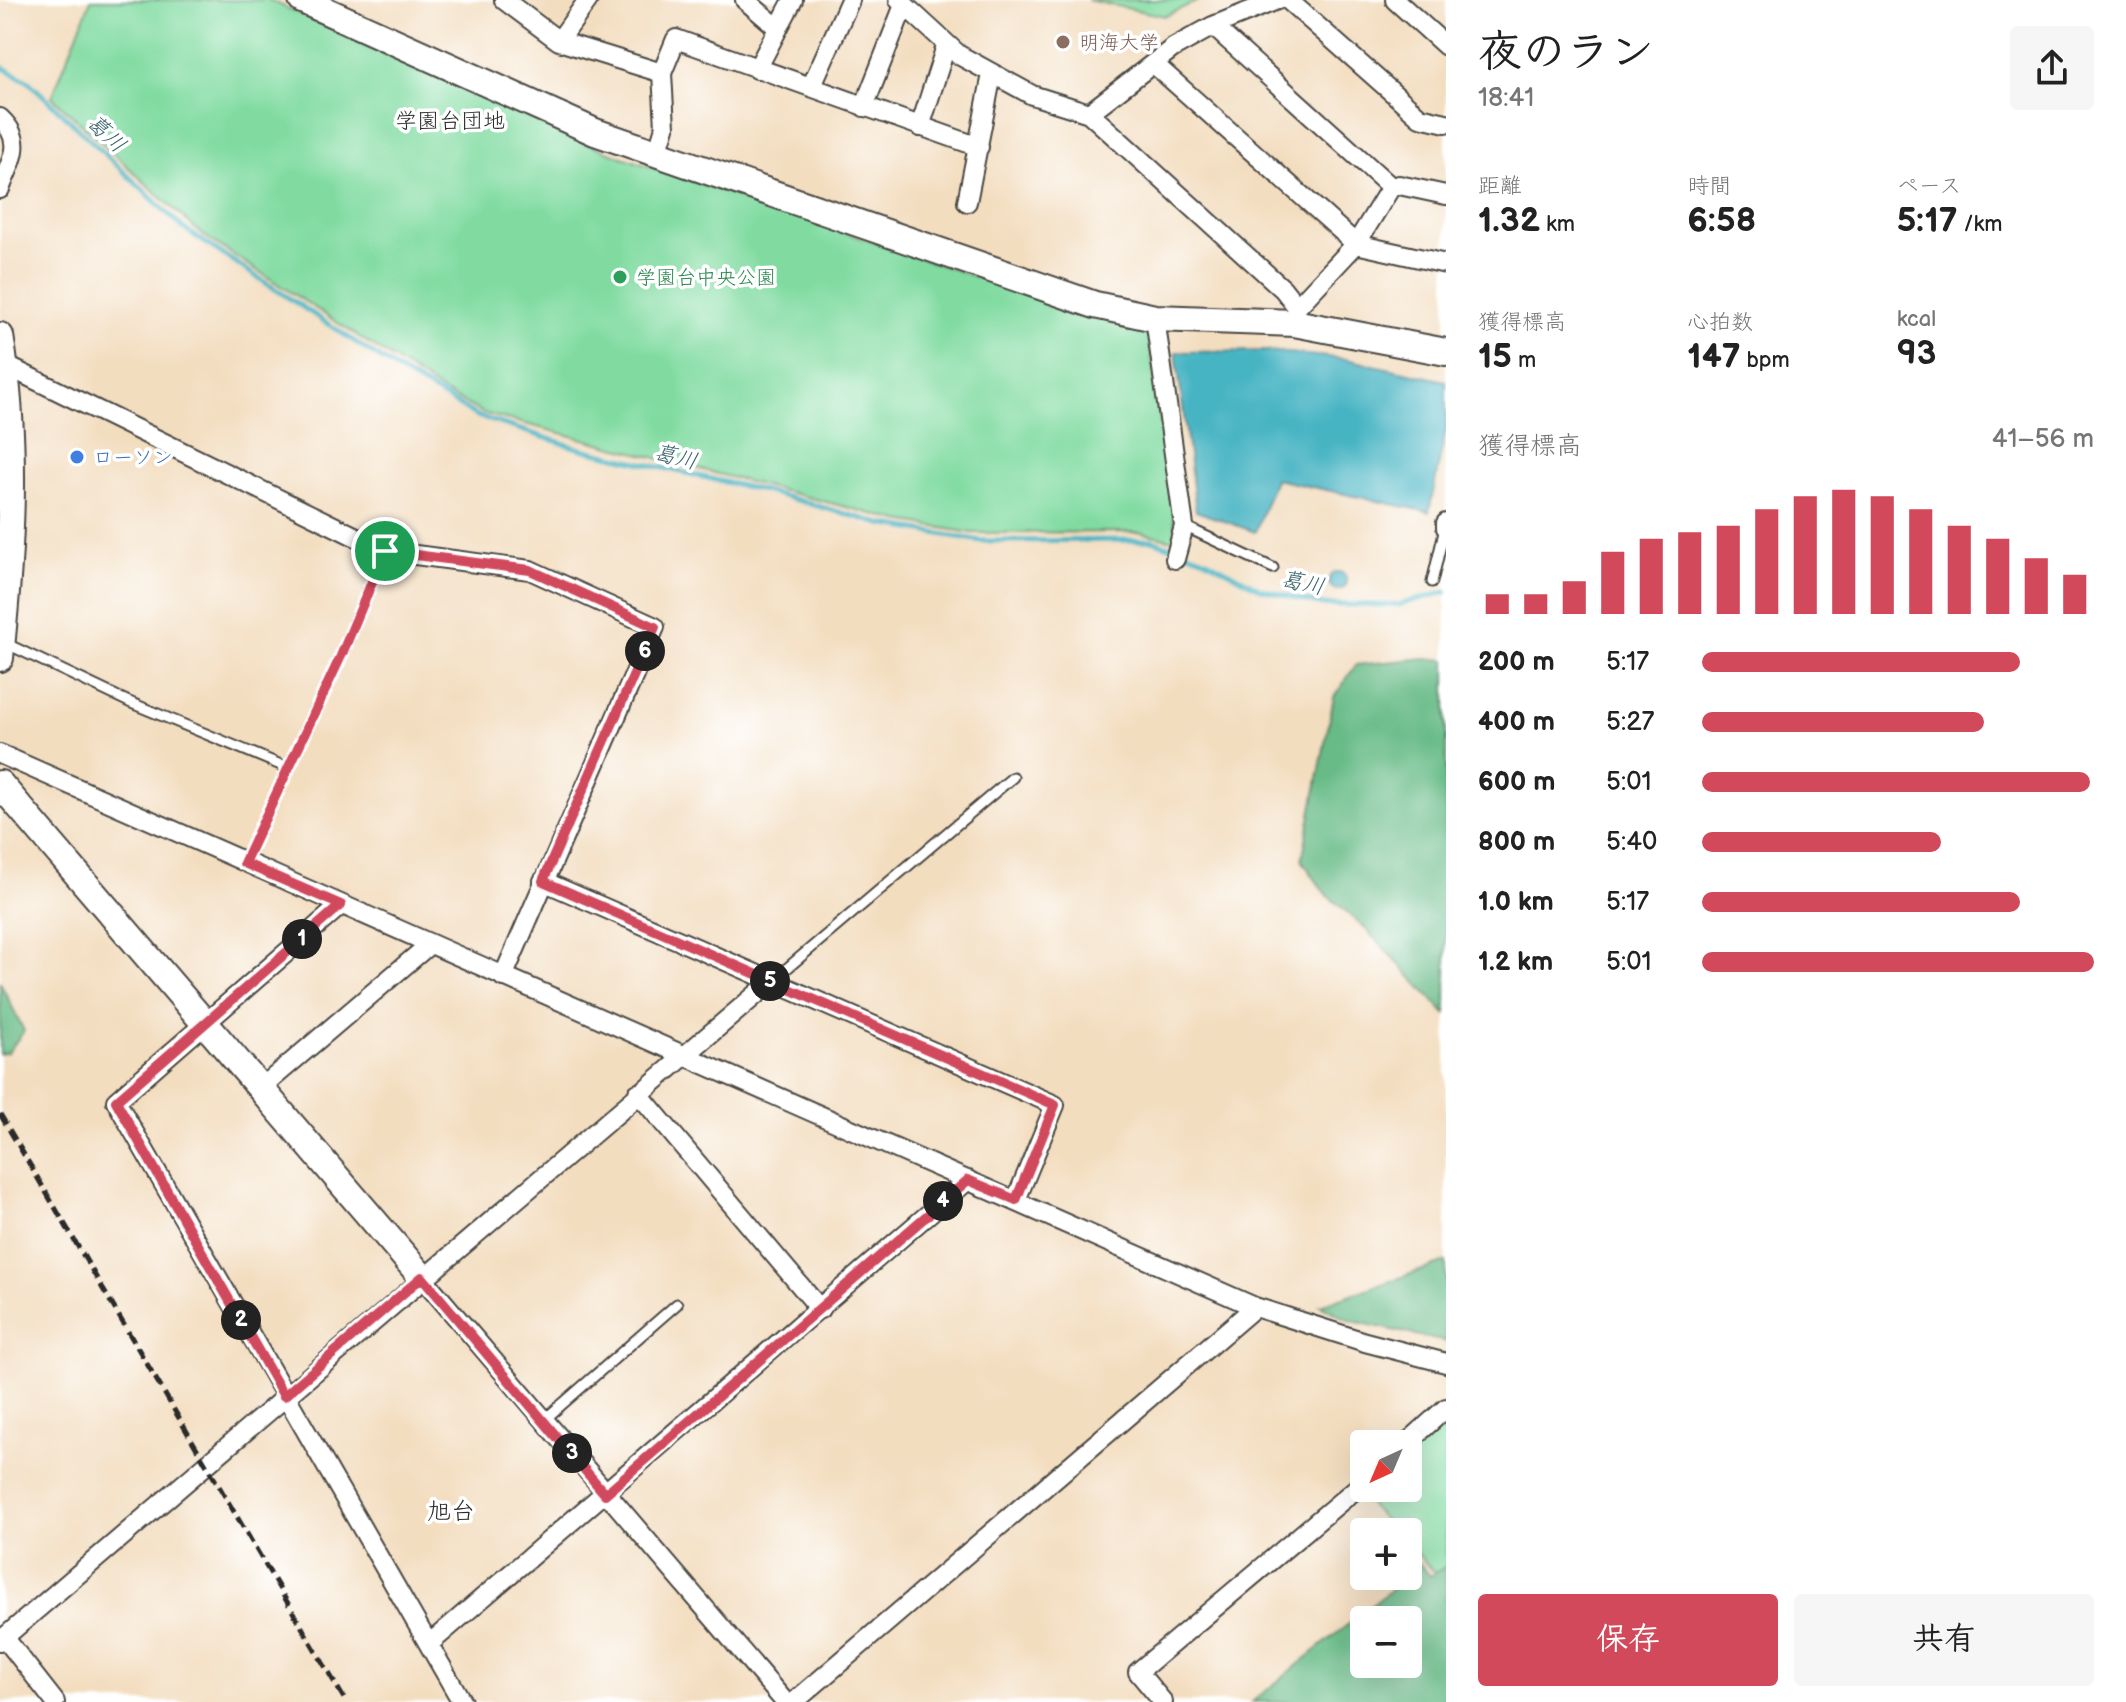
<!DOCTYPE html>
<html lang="ja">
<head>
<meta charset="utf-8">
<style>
  :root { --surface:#fff; --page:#f6f6f6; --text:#222; --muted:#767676; --accent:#d1495b }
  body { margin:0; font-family:"Balsamiq Sans","Klee One",sans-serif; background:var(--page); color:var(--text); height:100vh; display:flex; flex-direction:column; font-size:30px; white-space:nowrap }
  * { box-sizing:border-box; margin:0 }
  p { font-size:26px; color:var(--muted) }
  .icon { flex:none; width:44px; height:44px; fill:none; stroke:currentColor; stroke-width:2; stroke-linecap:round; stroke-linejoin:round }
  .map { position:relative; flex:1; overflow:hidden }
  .drawer { display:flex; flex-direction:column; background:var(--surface); width:680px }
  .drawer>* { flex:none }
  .needle { width:52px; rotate:224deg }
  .tools { position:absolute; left:1350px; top:1430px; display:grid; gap:16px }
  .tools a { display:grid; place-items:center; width:72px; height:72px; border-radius:8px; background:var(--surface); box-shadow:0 8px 32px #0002; font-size:40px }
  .pin { position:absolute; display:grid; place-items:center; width:68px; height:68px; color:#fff; margin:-34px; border:4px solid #fff; border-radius:50%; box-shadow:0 2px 8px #0007 }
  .km { position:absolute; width:40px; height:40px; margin:-20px; border-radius:50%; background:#222; color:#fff; font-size:22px; line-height:40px; text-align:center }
  .round { display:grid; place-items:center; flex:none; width:84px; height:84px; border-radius:8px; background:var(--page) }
  .overview { display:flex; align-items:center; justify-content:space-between; height:136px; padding:0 32px }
  h1 { font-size:44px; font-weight:600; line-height:60px }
  .figures { display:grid; grid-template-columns:repeat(3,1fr); gap:12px; height:136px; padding:8px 32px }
  .figures div { display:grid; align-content:center }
  .figures b { font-size:34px; font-weight:600 }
  .figures small { font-size:22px; font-weight:400 }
  .figures p { font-size:22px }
  .chart { height:224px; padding:16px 32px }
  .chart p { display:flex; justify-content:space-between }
  .chart svg { width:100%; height:144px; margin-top:8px; stroke:var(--accent); stroke-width:6 }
  .action { display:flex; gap:16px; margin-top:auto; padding:16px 32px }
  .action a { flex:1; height:92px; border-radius:8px; background:var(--accent); color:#fff; font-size:32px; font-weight:600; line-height:92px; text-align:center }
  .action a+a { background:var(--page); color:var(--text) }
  ul { padding:0 32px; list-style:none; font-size:26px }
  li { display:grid; grid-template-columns:128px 96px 1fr; align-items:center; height:60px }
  li i { height:20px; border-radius:10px; background:var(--accent) }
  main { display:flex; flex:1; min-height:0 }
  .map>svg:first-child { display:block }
  .green { fill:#81dba1; stroke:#568366; stroke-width:2 }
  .forest { fill:#68bb87; stroke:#4a7359; stroke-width:2; fill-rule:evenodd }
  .water { fill:#46b4c3; stroke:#387077; stroke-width:2 }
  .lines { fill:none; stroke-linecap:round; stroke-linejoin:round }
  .stream { stroke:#46b4c3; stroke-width:5 }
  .lane-casing { stroke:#494641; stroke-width:13 }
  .street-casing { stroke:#494641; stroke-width:22 }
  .secondary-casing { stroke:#494641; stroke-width:30 }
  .lane { stroke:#fff; stroke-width:9 }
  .street { stroke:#fff; stroke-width:18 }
  .secondary { stroke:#fff; stroke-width:26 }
  .rail { stroke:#2b2b2b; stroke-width:5; stroke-dasharray:12 6; stroke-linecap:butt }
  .route-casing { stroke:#fff; stroke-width:16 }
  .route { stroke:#d1495b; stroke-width:10 }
  .education-dot { fill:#8d6e63; stroke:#fff; stroke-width:3 }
  .leisure-dot { fill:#2e9e5b; stroke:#fff; stroke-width:3 }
  .shop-dot { fill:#3f7fe0; stroke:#fff; stroke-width:3 }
  .labels { text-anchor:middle; stroke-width:7; stroke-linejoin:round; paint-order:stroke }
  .education-label { font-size:20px; fill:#785e54; stroke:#fff; text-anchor:start }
  .leisure-label { font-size:20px; fill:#27864d; stroke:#fff; text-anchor:start }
  .shop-label { font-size:20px; fill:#366cbe; stroke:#fff; text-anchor:start }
  .neighbourhood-label { font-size:22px; fill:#2b2b2b; stroke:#fff }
  .water-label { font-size:22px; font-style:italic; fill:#366268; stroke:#fff }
  .quarter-label { font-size:24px; fill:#2b2b2b; stroke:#fff }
</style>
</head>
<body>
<main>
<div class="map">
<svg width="1446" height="1702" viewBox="0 0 1446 1702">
  <rect width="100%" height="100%" fill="#fff"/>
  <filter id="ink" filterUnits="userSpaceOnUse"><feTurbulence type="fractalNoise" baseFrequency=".0125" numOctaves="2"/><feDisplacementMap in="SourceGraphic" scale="16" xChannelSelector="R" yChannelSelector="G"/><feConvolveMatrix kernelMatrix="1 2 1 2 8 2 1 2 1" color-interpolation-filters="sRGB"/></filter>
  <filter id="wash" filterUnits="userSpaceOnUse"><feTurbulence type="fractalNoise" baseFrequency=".006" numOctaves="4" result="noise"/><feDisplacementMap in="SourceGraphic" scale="32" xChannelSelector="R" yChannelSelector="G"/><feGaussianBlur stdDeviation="1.8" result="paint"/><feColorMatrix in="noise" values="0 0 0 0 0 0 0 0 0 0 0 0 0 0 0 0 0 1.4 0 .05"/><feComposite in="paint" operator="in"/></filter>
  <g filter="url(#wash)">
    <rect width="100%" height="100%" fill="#f3ddbf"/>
    <path class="green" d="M 91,0 L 269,0 L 576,139 L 622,157 L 1094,317 L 1148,331 L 1177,541 L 1140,532 L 972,533 L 900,521 L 483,413 L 445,393 L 200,233 L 52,97 Z
      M 1087,0 L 1200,0 L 1165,16 Z
      M 1446,1415 L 1446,1583 L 1408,1545 L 1408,1532 L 1396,1532 L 1360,1495 L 1367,1488 L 1408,1488 L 1408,1450 Z"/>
    <path class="forest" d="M 1425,658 L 1446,660 L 1446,1014 L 1363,926 L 1325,893 L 1302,860 L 1334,697 L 1356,665 Z
      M 0,982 L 24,1031 L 8,1052 L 0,1054 Z
      M 1446,1262 L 1446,1342 L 1348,1320 L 1320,1305 Z
      M 1419,1563 L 1430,1576 L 1446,1566 L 1446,1702 L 1252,1702 L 1408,1576 ZM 1408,1620 L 1408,1664 L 1364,1664 L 1364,1620 Z"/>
    <path class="water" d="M 1269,351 L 1346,359 L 1446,381 L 1446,430 L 1429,512 L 1275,479 L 1255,532 L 1196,511 L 1176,352 Z
      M1329 581a9 9 0 1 1 18 0a9 9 0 1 1-18 0Z"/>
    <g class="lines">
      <path class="stream" d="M 0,66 L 29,82 L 183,228 L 396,369 L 477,416 L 581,449 L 768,492 L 881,524 L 981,541 L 1152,540 L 1205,559 L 1261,589 L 1323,605 L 1398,605 L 1446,592"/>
    </g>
  </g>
  <g filter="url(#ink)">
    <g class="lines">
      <defs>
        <path id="lane" d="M 1184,526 L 1273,568
          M 1432,582 L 1445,528
          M 5,643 L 129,702 L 288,768
          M 244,863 L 341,656 L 385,551
          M 772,981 L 1013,777
          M 544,1420 L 677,1304"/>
        <path id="street" d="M 504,0 L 559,41 L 588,0
          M 745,0 L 778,28
          M 899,0 L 959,55 L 1032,95 L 1089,113 L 1283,289 L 1297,307
          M 1288,0 L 1420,117 L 1446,123
          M 1395,0 L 1446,46
          M 1213,26 L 1391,187
          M 559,41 L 662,73 L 676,39 L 979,147
          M 1154,64 L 1356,244 L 1446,264
          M 757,69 L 793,0
          M 811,87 L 850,0
          M 864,107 L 904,5
          M 1089,113 L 1173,48 L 1213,26 L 1277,0
          M 0,118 C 26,142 11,160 0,189
          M 920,127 L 946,46
          M 657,153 L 665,127 L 662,73
          M 967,202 L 992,74
          M 1155,318 L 1184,526 L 1175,559
          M 1295,318 L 1297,307 L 1356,244 L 1391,187 L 1399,185 L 1446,195
          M 5,365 L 385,551 L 530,570 L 655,627 L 503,977
          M 1446,523 L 1446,528
          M 0,754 L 1255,1307 L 1365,1342 L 1446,1363
          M 543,881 L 1055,1105 L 1016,1200
          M 341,905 L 116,1101 L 462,1702
          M 260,1089 L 430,944
          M 638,1093 L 820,1309
          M 422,1277 L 785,1702
          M 1406,1444 L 1446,1408
          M 4,1637 L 55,1702
          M 0,1641 L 772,981
          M 429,1644 L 968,1180
          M 794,1702 L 1255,1307
          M 1163,1702 L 1138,1672 L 1364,1482"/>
        <path id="secondary" d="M 302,0 L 595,132 L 1095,305 L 1155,318 L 1294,323 L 1446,352
          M 0,336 C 18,444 11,550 0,658
          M 0,784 L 422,1277"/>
      </defs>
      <use href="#lane" class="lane-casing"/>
      <use href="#street" class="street-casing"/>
      <use href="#secondary" class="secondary-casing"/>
      <use href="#lane" class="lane"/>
      <use href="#street" class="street"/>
      <use href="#secondary" class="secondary"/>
      <path class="rail" d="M 0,1114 L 346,1702"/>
    </g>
  </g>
  <g class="lines" filter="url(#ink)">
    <defs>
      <path id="route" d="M 385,551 L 530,570 L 655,627 L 543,881 L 1055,1105 L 1016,1200 L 968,1180 L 605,1494 L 422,1277 L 284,1396 L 116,1101 L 341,905 L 244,863 L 341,656 Z"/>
    </defs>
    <use href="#route" class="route-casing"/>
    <use href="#route" class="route"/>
  </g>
  <circle class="education-dot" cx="1063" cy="42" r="8"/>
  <circle class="leisure-dot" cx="620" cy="277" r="8"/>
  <circle class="shop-dot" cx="77" cy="457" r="8"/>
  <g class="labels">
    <g class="education-label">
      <text x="1079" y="49">明海大学</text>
    </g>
    <g class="leisure-label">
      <text x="636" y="284">学園台中央公園</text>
    </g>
    <g class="shop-label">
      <text x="93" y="464">ローソン</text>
    </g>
    <g class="neighbourhood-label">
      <text x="450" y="128">学園台団地</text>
    </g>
    <g class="water-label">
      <text transform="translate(107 133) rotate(43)" y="8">葛川</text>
      <text transform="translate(676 456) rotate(14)" y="8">葛川</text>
      <text transform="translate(1303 582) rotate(12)" y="8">葛川</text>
    </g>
    <g class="quarter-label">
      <text x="451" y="1519">旭台</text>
    </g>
  </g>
</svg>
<div class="tools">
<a><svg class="needle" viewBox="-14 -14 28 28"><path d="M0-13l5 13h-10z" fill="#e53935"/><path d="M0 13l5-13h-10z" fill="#767676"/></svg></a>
<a>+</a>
<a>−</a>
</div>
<div class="pin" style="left:385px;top:551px;background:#1e9e55"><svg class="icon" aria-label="arrive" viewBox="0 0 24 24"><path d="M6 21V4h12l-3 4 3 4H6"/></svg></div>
<b class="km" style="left:302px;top:939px">1</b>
<b class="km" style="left:241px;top:1320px">2</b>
<b class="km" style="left:572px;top:1453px">3</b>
<b class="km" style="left:943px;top:1201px">4</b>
<b class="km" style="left:770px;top:981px">5</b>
<b class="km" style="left:645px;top:651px">6</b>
</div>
<section class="drawer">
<div class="overview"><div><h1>夜のラン</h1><p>18:41</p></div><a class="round"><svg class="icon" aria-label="share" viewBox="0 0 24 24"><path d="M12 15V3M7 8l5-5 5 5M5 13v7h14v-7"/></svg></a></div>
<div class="figures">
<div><p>距離</p><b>1.32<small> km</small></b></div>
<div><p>時間</p><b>6:58</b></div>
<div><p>ペース</p><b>5:17<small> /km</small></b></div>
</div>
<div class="figures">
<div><p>獲得標高</p><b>15<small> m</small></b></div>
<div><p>心拍数</p><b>147<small> bpm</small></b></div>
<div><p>kcal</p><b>93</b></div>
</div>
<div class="chart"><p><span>獲得標高</span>41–56 m</p>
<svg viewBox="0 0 160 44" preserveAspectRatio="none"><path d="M5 44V38M15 44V38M25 44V34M35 44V25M45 44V21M55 44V19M65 44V17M75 44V12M85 44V8M95 44V6M105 44V8M115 44V12M125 44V17M135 44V21M145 44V27M155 44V32"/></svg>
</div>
<ul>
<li><b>200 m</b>5:17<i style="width:81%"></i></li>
<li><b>400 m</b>5:27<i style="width:72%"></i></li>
<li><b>600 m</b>5:01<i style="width:99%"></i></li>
<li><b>800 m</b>5:40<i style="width:61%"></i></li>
<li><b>1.0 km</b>5:17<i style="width:81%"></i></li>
<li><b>1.2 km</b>5:01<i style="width:100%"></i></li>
</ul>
<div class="action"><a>保存</a><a>共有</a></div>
</section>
</main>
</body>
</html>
